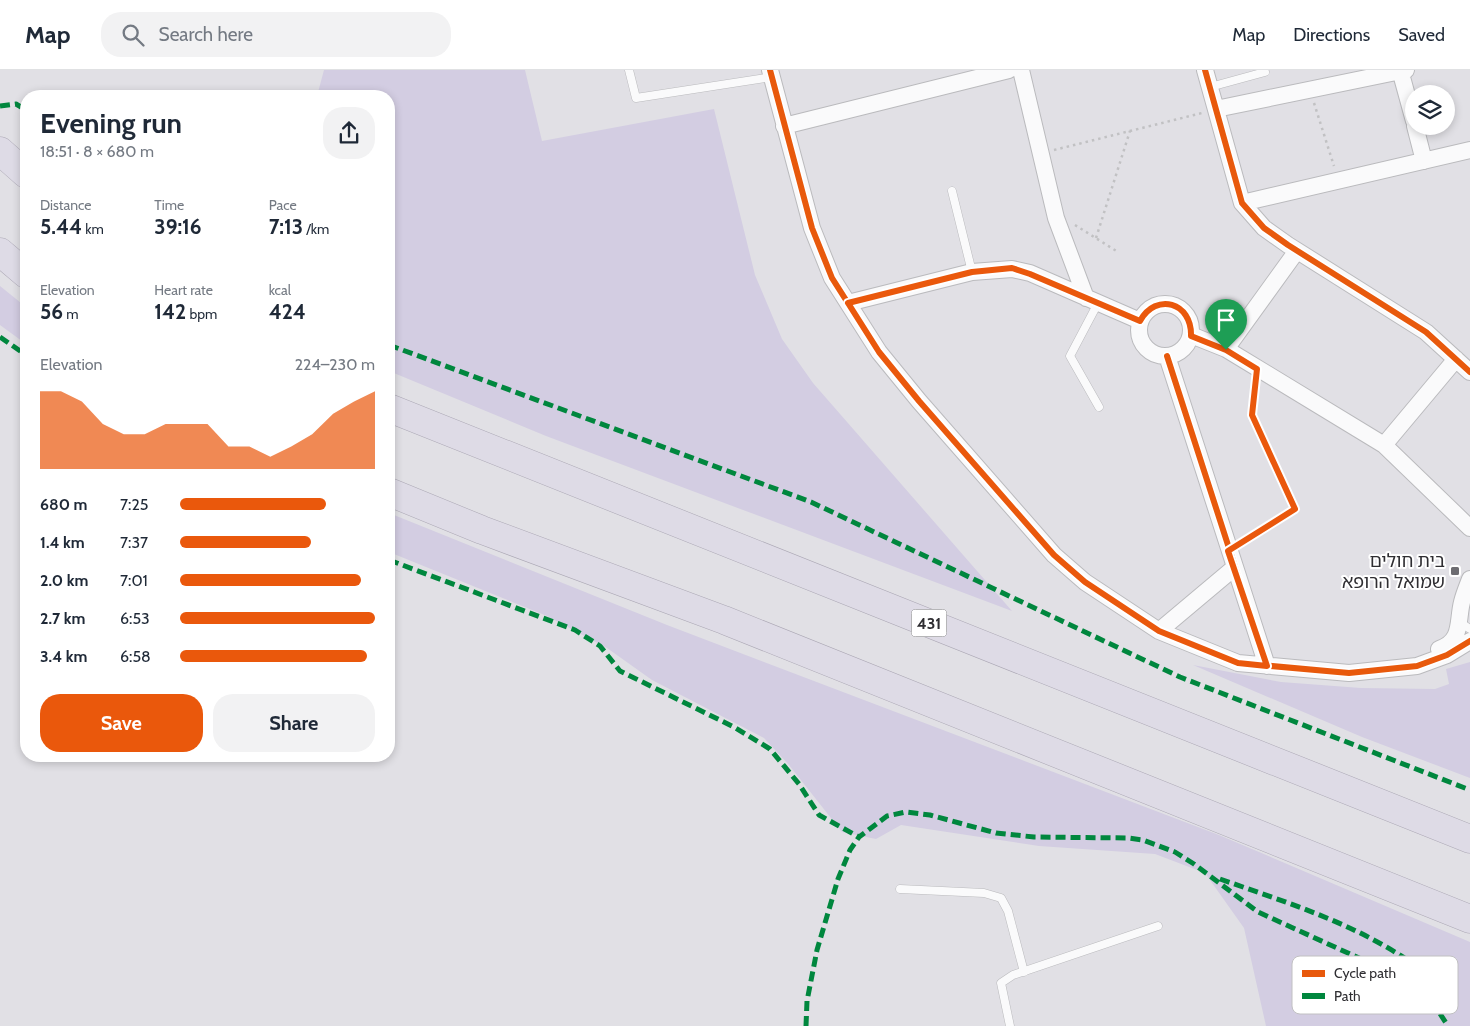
<!DOCTYPE html>
<html lang="en">
<head>
<meta charset="utf-8">
<style>
  :root { --surface:#fff; --page:#f2f2f3; --text:#1f2937; --muted:#747a83; --line:#e0e1e3; --accent:#ea580c }
  body { margin:0; font-family:Cabin,"Noto Sans Hebrew",sans-serif; background:var(--page); color:var(--text); height:100vh; display:flex; flex-direction:column; font-size:19px; white-space:nowrap }
  * { box-sizing:border-box; margin:0 }
  p { font-size:16px; color:var(--muted) }
  .icon { flex:none; width:28px; height:28px; fill:none; stroke:currentColor; stroke-width:2; stroke-linecap:round; stroke-linejoin:round }
  .map { position:relative; flex:1; overflow:hidden }
  .details { position:absolute; left:20px; top:20px; width:375px; height:672px; display:flex; flex-direction:column; background:var(--surface); border-radius:20px; box-shadow:0 2px 8px #0003 }
  .details>* { flex:none }
  .controls { position:absolute; left:1405px; top:15px; display:grid; gap:10px }
  .controls a { display:grid; place-items:center; width:50px; height:50px; border-radius:50%; background:var(--surface); box-shadow:0 2px 8px #0003; font-size:25px }
  .pin { position:absolute; display:grid; place-items:center; width:42px; height:42px; color:#fff; margin:-51px -21px; border-radius:50% 50% 50% 0; rotate:-45deg; box-shadow:0 0 5px #0007 }
  .pin .icon { rotate:45deg }
  .round { display:grid; place-items:center; flex:none; width:52px; height:52px; border-radius:20px; background:var(--page) }
  .overview { display:flex; align-items:center; justify-content:space-between; height:85px; padding:0 20px }
  h1 { font-size:28px; font-weight:800; line-height:38px }
  .metrics { display:grid; grid-template-columns:repeat(3,1fr); gap:8px; height:85px; padding:5px 20px }
  .metrics div { display:grid; align-content:center }
  .metrics b { font-size:21px; font-weight:800 }
  .metrics small { font-size:14px; font-weight:400 }
  .metrics p { font-size:14px }
  .chart { height:140px; padding:10px 20px }
  .chart p { display:flex; justify-content:space-between }
  .chart svg { width:100%; height:90px; margin-top:5px; fill:var(--accent); opacity:.7 }
  .button { display:flex; gap:10px; margin-top:auto; padding:10px 20px }
  .button a { flex:1; height:58px; border-radius:20px; background:var(--accent); color:#fff; font-size:20px; font-weight:800; line-height:58px; text-align:center }
  .button a+a { background:var(--page); color:var(--text) }
  ul { padding:0 20px; list-style:none; font-size:16px }
  li { display:grid; grid-template-columns:80px 60px 1fr; align-items:center; height:38px }
  li i { height:12px; border-radius:6px; background:var(--accent) }
  header { display:flex; align-items:center; gap:30px; box-sizing:border-box; height:70px; padding:0 25px; background:var(--surface); border-bottom:1px solid var(--line) }
  header strong { font-size:24px }
  nav { display:flex; gap:28px; margin-inline-start:auto; font-size:18px }
  .search { width:350px; height:45px; background:var(--page); display:flex; align-items:center; gap:12px; box-sizing:border-box; padding:0 18px; border-radius:20px; color:var(--muted); font-size:19px }
  .map>svg:first-child { display:block }
  .green { fill:#d3cde2 }
  .lines { fill:none; stroke-linecap:round; stroke-linejoin:round }
  .service-casing { stroke:#bababd; stroke-width:9 }
  .minor-casing { stroke:#bababd; stroke-width:18 }
  .motorway-casing { stroke:#aca8b5; stroke-width:29 }
  .path { stroke:#c1c1c3; stroke-width:2.5; stroke-dasharray:2.5 4; stroke-linecap:butt }
  .service { stroke:#fafafb; stroke-width:8 }
  .minor { stroke:#fafafb; stroke-width:16 }
  .motorway { stroke:#dedbe6; stroke-width:28 }
  .quiet { stroke:#00873e; stroke-width:5; stroke-dasharray:10 5; stroke-linecap:butt }
  .cycleway-casing { stroke:#fff; stroke-width:9 }
  .cycleway { stroke:#e8590c; stroke-width:6 }
  .route-casing { stroke:#fff; stroke-width:10 }
  .route { stroke:#ea580c; stroke-width:6 }
  .poi-dot { fill:#6d6c71; stroke:#fff; stroke-width:2 }
  .labels { text-anchor:middle; stroke-width:4; stroke-linejoin:round; paint-order:stroke }
  .shield { fill:#fff; stroke:#6d6d70; stroke-width:1 }
  .shield-label { font-size:16px; font-weight:bold; fill:#2f2e32 }
  .poi-label { font-size:18px; fill:#2f2e32; stroke:#fff; text-anchor:end }
  .key { fill:#fff; stroke:#c1c0c2; stroke-width:1 }
  .key-label { font-size:14px; fill:#2f2e32 }
</style>
</head>
<body>
<header>
<strong>Map</strong>
<div class="search"><svg class="icon" aria-label="search" viewBox="0 0 24 24"><circle cx="10" cy="10" r="6"/><path d="M15 15l6 6"/></svg>Search here</div>
<nav><a>Map</a><a>Directions</a><a>Saved</a></nav>
</header>
<div class="map">
<svg width="1470" height="956" viewBox="0 0 1470 956">
  <rect width="100%" height="100%" fill="#e1e0e5"/>
  <path class="green" d="M 324,0 L 525,0 L 542,71 L 714,39 L 755,205 L 782,269 L 813,313 L 1012,541 L 546,366 L 389,301 L 389,26 L 317,26 Z
    M 0,216 L 26,237 L 26,274 L 0,255 Z
    M 389,443 L 667,555 L 1219,765 L 1470,872 L 1470,956 L 1266,956 L 1244,858 L 1205,803 L 1155,784 L 1039,776 L 901,755 L 876,769 L 842,762 L 789,695 L 764,668 L 652,610 L 607,578 L 547,546 L 389,482 Z
    M 1470,592 L 1470,708 L 1362,667 L 1193,595 L 1281,612 L 1361,618 L 1435,619 L 1449,614 L 1446,599 Z"/>
  <g class="lines">
    <defs>
      <path id="service" d="M 629,0 L 636,28 L 772,7
        M 1210,17 L 1265,2
        M 952,121 L 972,202
        M 1098,233 L 1070,286 L 1099,337
        M 1228,481 L 1295,439 L 1252,345
        M 1461,553 L 1470,559
        M 900,819 L 984,823 L 1001,828 L 1008,841 L 1024,902
        M 1010,956 L 1001,913 L 1013,905 L 1158,856"/>
      <path id="minor" d="M 770,0 L 812,158 L 832,208 L 879,282 L 919,331 L 1054,485 L 1085,512 L 1159,561 L 1238,593 L 1349,603 L 1417,596 L 1447,585 L 1470,571
        M 1021,0 L 1056,148 L 1086,228
        M 1205,0 L 1242,133 L 1264,158 L 1288,175 L 1426,262 L 1470,302
        M 1400,0 L 1414,51
        M 1216,39 L 1406,0
        M 784,56 L 1009,0
        M 1415,56 L 1424,91
        M 1242,133 L 1470,80
        M 848,233 L 972,202 L 1012,199 L 1030,203 L 1140,251
        M1139 260a26 26 0 1 1 52 0a26 26 0 1 1-52 0Z
        M 1191,265 L 1226,279 L 1384,375 L 1470,458
        M 1226,279 L 1296,182
        M 1167,286 L 1267,596
        M 1384,375 L 1456,289
        M 1159,561 L 1234,498
        M 1439,579 C 1463,571 1457,551 1462,532 C 1464,524 1467,517 1470,509"/>
      <path id="motorway" d="M 0,81 L 26,104
        M 0,182 L 26,204
        M 389,338 L 1470,769
        M 389,422 L 482,460 L 724,550 L 1470,849"/>
    </defs>
    <use href="#service" class="service-casing"/>
    <use href="#minor" class="minor-casing"/>
    <use href="#motorway" class="motorway-casing"/>
    <path class="path" d="M 1314,33 L 1334,96
      M 1054,80 L 1202,43
      M 1075,155 L 1118,182
      M 1096,168 L 1130,61
      M 1253,336 L 1255,314"/>
    <use href="#service" class="service"/>
    <use href="#minor" class="minor"/>
    <use href="#motorway" class="motorway"/>
    <path class="quiet" d="M 0,36 L 16,34 L 26,40
      M 0,267 L 26,285
      M 389,275 L 811,432 L 1180,607 L 1470,720
      M 389,490 L 575,560 L 600,576 L 620,601 L 734,657 L 770,679 L 799,714 L 819,745 L 859,767
      M 1220,809 C 1285,832 1351,852 1409,891 L 1414,917
      M 806,956 L 807,931 L 817,880 L 838,809 L 850,780 L 859,767 L 887,746 L 906,742 L 930,745 L 996,763 L 1034,767 L 1128,768 L 1143,770 L 1175,782 L 1194,794 L 1258,842 L 1383,899 L 1414,917 L 1435,936 L 1448,956"/>
    <defs>
      <path id="cycleway" d="M 770,0 L 812,158 L 832,208 L 879,282 L 919,331 L 1054,485 L 1085,512 L 1159,561 L 1238,593 L 1349,603 L 1417,596 L 1447,585 L 1470,571
        M 1205,0 L 1242,133 L 1264,158 L 1288,175 L 1426,262 L 1470,302
        M 1167,286 L 1267,596"/>
    </defs>
    <use href="#cycleway" class="cycleway-casing"/>
    <use href="#cycleway" class="cycleway"/>
  </g>
  <g class="lines">
    <defs>
      <path id="route" d="M 1012,198 L 1030,204 L 1140,251 C 1156,222 1192,232 1191,266 L 1226,280 L 1257,299 L 1252,345 L 1295,439 L 1228,481 L 1267,596 L 1238,593 L 1159,561 L 1085,512 L 1054,485 L 919,331 L 879,282 L 848,233 L 972,202 Z"/>
    </defs>
    <use href="#route" class="route-casing"/>
    <use href="#route" class="route"/>
  </g>
  <rect class="poi-dot" x="1450" y="496" width="10" height="10" rx="2.5"/>
  <g class="labels">
    <rect class="shield" x="911.5" y="539.5" width="35" height="27" rx="4"/>
    <g class="shield-label">
      <text x="929" y="559">431</text>
    </g>
    <g class="poi-label">
      <text x="1445" y="497">בית חולים<tspan x="1445" dy="21">שמואל הרופא</tspan></text>
    </g>
  </g>
  <rect x="1292" y="886" width="166" height="58" rx="8" class="key"/>
  <rect x="1302" y="900" width="23" height="7" fill="#e8590c"/>
  <rect x="1302" y="923" width="23" height="6" fill="#00873e"/>
  <g class="key-label">
    <text x="1334" y="908">Cycle path</text>
    <text x="1334" y="931">Path</text>
  </g>
</svg>
<div class="controls">
<a><svg class="icon" aria-label="layers" viewBox="0 0 24 24"><path d="M12 4l9 5-9 5-9-5zM3 14l9 5 9-5"/></svg></a>
</div>
<div class="pin" style="left:1226px;top:280px;background:#1e9e55"><svg class="icon" aria-label="arrive" viewBox="0 0 24 24"><path d="M6 21V4h12l-3 4 3 4H6"/></svg></div>
<section class="details">
<div class="overview"><div><h1>Evening run</h1><p>18:51 · 8 × 680 m</p></div><a class="round"><svg class="icon" aria-label="share" viewBox="0 0 24 24"><path d="M12 15V3M7 8l5-5 5 5M5 13v7h14v-7"/></svg></a></div>
<div class="metrics">
<div><p>Distance</p><b>5.44<small> km</small></b></div>
<div><p>Time</p><b>39:16</b></div>
<div><p>Pace</p><b>7:13<small> /km</small></b></div>
</div>
<div class="metrics">
<div><p>Elevation</p><b>56<small> m</small></b></div>
<div><p>Heart rate</p><b>142<small> bpm</small></b></div>
<div><p>kcal</p><b>424</b></div>
</div>
<div class="chart"><p><span>Elevation</span>224–230 m</p>
<svg viewBox="0 0 160 44" preserveAspectRatio="none"><path d="M0 44V6L10 6L20 11L30 22L40 27L50 27L60 22L70 22L80 22L90 33L100 33L110 38L120 33L130 27L140 17L150 11L160 6V44z"/></svg>
</div>
<ul>
<li><b>680 m</b>7:25<i style="width:75%"></i></li>
<li><b>1.4 km</b>7:37<i style="width:67%"></i></li>
<li><b>2.0 km</b>7:01<i style="width:93%"></i></li>
<li><b>2.7 km</b>6:53<i style="width:100%"></i></li>
<li><b>3.4 km</b>6:58<i style="width:96%"></i></li>
</ul>
<div class="button"><a>Save</a><a>Share</a></div>
</section>
</div>
</body>
</html>
